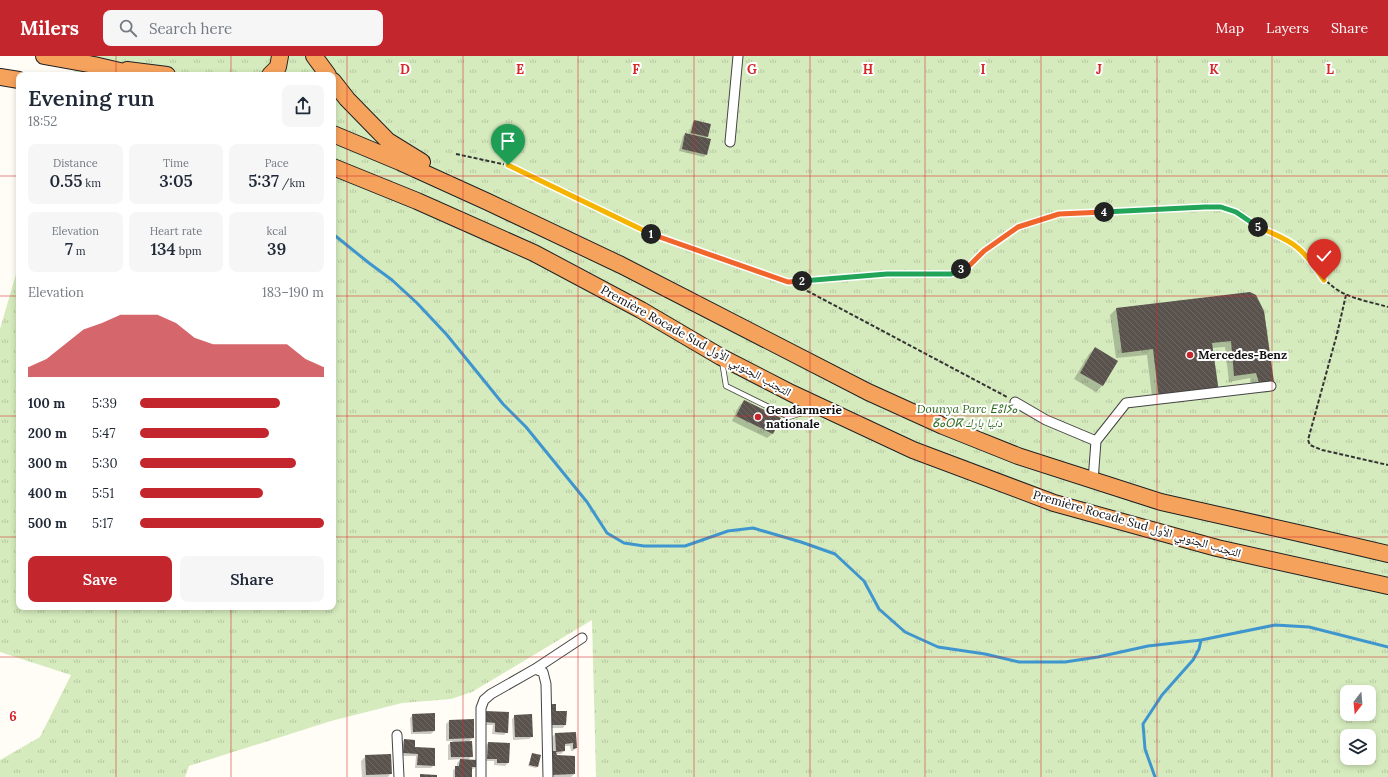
<!DOCTYPE html>
<html lang="en">
<head>
<meta charset="utf-8">
<style>
  :root { --surface:#fff; --page:#f6f6f7; --text:#1f2937; --muted:#747a83; --accent:#c4262e }
  body { margin:0; font-family:Lora,"Noto Naskh Arabic","Noto Sans Tifinagh",serif; background:var(--page); color:var(--text); height:100vh; display:flex; flex-direction:column; font-size:15px; white-space:nowrap }
  * { box-sizing:border-box; margin:0 }
  p { font-size:13px; color:var(--muted) }
  .icon { flex:none; width:22px; height:22px; fill:none; stroke:currentColor; stroke-width:2; stroke-linecap:round; stroke-linejoin:round }
  .map { position:relative; flex:1; overflow:hidden }
  .panel { position:absolute; left:16px; top:16px; width:320px; height:538px; display:flex; flex-direction:column; background:var(--surface); border-radius:8px; box-shadow:0 2px 6px #0003 }
  .panel>* { flex:none }
  .needle { width:26px; rotate:196deg }
  .fabs { position:absolute; left:1340px; top:629px; display:grid; gap:8px }
  .fabs a { display:grid; place-items:center; width:36px; height:36px; border-radius:8px; background:var(--surface); box-shadow:0 2px 6px #0003; font-size:20px }
  .pin { position:absolute; display:grid; place-items:center; width:34px; height:34px; color:#fff; margin:-41px -17px; border-radius:50% 50% 50% 0; rotate:-45deg; box-shadow:0 0 4px #0007 }
  .pin .icon { rotate:45deg }
  .km { position:absolute; width:20px; height:20px; margin:-10px; border-radius:50%; background:#222; color:#fff; font-size:11px; line-height:20px; text-align:center }
  .round { display:grid; place-items:center; flex:none; width:42px; height:42px; border-radius:8px; background:var(--page) }
  .headline { display:flex; align-items:center; justify-content:space-between; height:68px; padding:0 12px }
  h1 { font-size:22px; font-weight:600; line-height:30px }
  .figures { display:grid; grid-template-columns:repeat(3,1fr); gap:6px; height:68px; padding:4px 12px }
  .figures div { display:grid; align-content:center; border-radius:8px; background:var(--page); text-align:center }
  .figures b { font-size:17px; font-weight:600 }
  .figures small { font-size:11px; font-weight:400 }
  .figures p { font-size:11px }
  .chart { height:112px; padding:8px 12px }
  .chart p { display:flex; justify-content:space-between }
  .chart svg { width:100%; height:72px; margin-top:4px; fill:var(--accent); opacity:.7 }
  .button { display:flex; gap:8px; margin-top:auto; padding:8px 12px }
  .button a { flex:1; height:46px; border-radius:8px; background:var(--accent); color:#fff; font-size:16px; font-weight:600; line-height:46px; text-align:center }
  .button a+a { background:var(--page); color:var(--text) }
  ul { padding:0 12px; list-style:none; font-size:13px }
  li { display:grid; grid-template-columns:64px 48px 1fr; align-items:center; height:30px }
  li i { height:10px; border-radius:5px; background:var(--accent) }
  header { display:flex; align-items:center; gap:24px; box-sizing:border-box; height:56px; padding:0 20px; background:var(--accent); color:#fff }
  header strong { font-size:19px }
  nav { display:flex; gap:22px; margin-inline-start:auto; font-size:14px }
  .search { width:280px; height:36px; background:var(--page); display:flex; align-items:center; gap:10px; box-sizing:border-box; padding:0 14px; border-radius:8px; color:var(--muted); font-size:15px }
  .map>svg:first-child { display:block }
  .grass { fill:url(#grass-tufts); fill-rule:evenodd }
  .shadow { fill:#0003 }
  .lines { fill:none; stroke-linecap:round; stroke-linejoin:round }
  .stream { stroke:#3f96cf; stroke-width:3 }
  .building { fill:url(#building-back-hatch) }
  .lane-casing { stroke:#444; stroke-width:6 }
  .street-casing { stroke:#444; stroke-width:11 }
  .highway-casing { stroke:#222; stroke-width:18 }
  .path { stroke:#333; stroke-width:2; stroke-dasharray:4 2; stroke-linecap:butt }
  .lane { stroke:#fff; stroke-width:4.5 }
  .street { stroke:#fff; stroke-width:9 }
  .highway { stroke:#f5a25d; stroke-width:16 }
  .split-1-casing { stroke:#fff; stroke-width:8 }
  .split-2-casing { stroke:#fff; stroke-width:8 }
  .split-3-casing { stroke:#fff; stroke-width:8 }
  .split-4-casing { stroke:#fff; stroke-width:8 }
  .split-5-casing { stroke:#fff; stroke-width:8 }
  .split-6-casing { stroke:#fff; stroke-width:8 }
  .split-1 { stroke:#f5b400; stroke-width:5 }
  .split-2 { stroke:#f0652b; stroke-width:5 }
  .split-3 { stroke:#22a559; stroke-width:5 }
  .split-4 { stroke:#f0652b; stroke-width:5 }
  .split-5 { stroke:#22a559; stroke-width:5 }
  .split-6 { stroke:#f5b400; stroke-width:5 }
  .grid { fill:none; stroke:#d62828; stroke-width:1; stroke-opacity:0.55 }
  .poi-dot { fill:#c4262e; stroke:#fff; stroke-width:1.5 }
  .labels { text-anchor:middle; stroke-width:4; stroke-linejoin:round; paint-order:stroke }
  .street-label { font-size:12px; fill:#111; stroke:#fff }
  .poi-label { font-size:12px; font-weight:bold; fill:#111; stroke:#fff; text-anchor:start }
  .park-label { font-size:12px; font-style:italic; fill:#2f6b1f; stroke:#fff }
  .grid-label { font-size:13px; text-anchor:middle; font-weight:bold; fill:#d62828; stroke:#fff; stroke-width:4; stroke-linejoin:round; paint-order:stroke }
</style>
</head>
<body>
<header>
<strong>Milers</strong>
<div class="search"><svg class="icon" aria-label="search" viewBox="0 0 24 24"><circle cx="10" cy="10" r="6"/><path d="M15 15l6 6"/></svg>Search here</div>
<nav><a>Map</a><a>Layers</a><a>Share</a></nav>
</header>
<div class="map">
<svg width="1388" height="721" viewBox="0 0 1388 721">
  <defs>
    <pattern id="grass-tufts" width="24" height="20" patternUnits="userSpaceOnUse"><rect width="24" height="20" fill="#d5ebbd"/><path d="M3 7l-1-3M5 7V3M7 7l1-3M15 17l-1-3M17 17v-4M19 17l1-3" fill="none" stroke="#b6c8a1"/></pattern>
    <pattern id="building-back-hatch" width="6" height="6" patternUnits="userSpaceOnUse"><rect width="6" height="6" fill="#5a524d"/><path d="M-1 5l2 2M0 0l6 6M5-1l2 2" fill="none" stroke="#6d6662"/></pattern>
  </defs>
  <rect width="100%" height="100%" fill="#fffdf5"/>
  <path class="grass" d="M 79,0 L 1388,0 L 1388,721 L 596,721 L 592,564 L 472,636 L 451,643 L 402,647 L 331,665 L 189,710 L 185,721 L 0,721 L 0,704 L 40,681 L 71,619 L 0,596 L 0,273 L 19,208 L 19,551 L 333,551 L 333,19 L 73,19 ZM 1347,636 L 1369,636 L 1369,658 L 1347,658 ZM 1347,680 L 1369,680 L 1369,702 L 1347,702 Z"/>
  <path class="shadow" d="M 694,65 L 707,81 L 706,82 L 706,98 L 704,101 L 679,95 L 683,80 L 686,78 L 689,78 L 692,68 Z
    M 1116,253 L 1264,255 L 1273,325 L 1253,333 L 1250,322 L 1229,326 L 1225,291 L 1212,292 L 1218,336 L 1211,342 L 1153,349 L 1147,299 L 1116,302 L 1110,259 Z
    M 1095,292 L 1117,305 L 1102,330 L 1096,336 L 1074,323 L 1089,298 Z
    M 744,345 L 779,363 L 772,378 L 767,382 L 732,365 L 739,350 Z
    M 486,656 L 507,676 L 504,679 L 492,678 L 493,669 L 482,669 Z
    M 555,656 L 566,656 L 565,669 L 563,672 L 546,672 Z
    M 413,659 L 434,675 L 431,678 L 411,678 L 410,662 Z
    M 515,660 L 532,681 L 529,683 L 513,684 L 512,663 Z
    M 449,665 L 473,682 L 468,686 L 472,700 L 468,704 L 476,711 L 473,713 L 471,713 L 471,721 L 453,721 L 453,714 L 457,711 L 457,707 L 461,703 L 448,704 L 448,689 L 453,685 L 446,685 L 446,668 Z
    M 575,677 L 576,692 L 573,695 L 571,695 L 570,690 L 564,690 L 564,695 L 561,698 L 554,698 L 574,718 L 571,721 L 548,721 L 553,696 L 552,681 L 555,678 Z
    M 404,684 L 414,692 L 434,709 L 431,712 L 415,712 L 416,700 L 401,700 L 401,687 Z
    M 488,687 L 508,707 L 505,710 L 494,709 L 494,705 L 485,705 L 485,690 Z
    M 532,698 L 537,711 L 536,712 L 528,710 Z
    M 366,700 L 391,717 L 388,721 L 362,721 L 361,705 Z"/>
  <g class="lines">
    <path class="stream" d="M 333,178 L 369,207 L 392,224 L 417,247 L 447,279 L 503,348 L 526,371 L 587,446 L 607,477 L 624,487 L 644,490 L 685,490 L 728,475 L 753,472 L 801,486 L 835,498 L 864,525 L 879,553 L 905,576 L 938,591 L 985,598 L 1019,606 L 1065,606 L 1098,601 L 1148,590 L 1201,584 L 1275,569 L 1309,571 L 1388,591
      M 1155,721 L 1145,693 L 1143,668 L 1162,639 L 1193,604 L 1199,593 L 1201,584"/>
  </g>
  <path class="building" d="M 694,64 L 711,68 L 708,81 L 691,77 Z
    M 685,77 L 711,83 L 707,99 L 682,93 Z
    M 1250,236 L 1256,239 L 1264,255 L 1274,326 L 1259,327 L 1256,317 L 1234,320 L 1231,285 L 1212,287 L 1219,336 L 1159,343 L 1153,293 L 1122,297 L 1116,252 Z
    M 1095,291 L 1118,305 L 1103,330 L 1080,317 Z
    M 744,344 L 781,362 L 773,378 L 736,360 Z
    M 549,648 L 556,648 L 556,655 L 567,655 L 566,669 L 549,669 Z
    M 485,655 L 509,656 L 508,677 L 495,676 L 495,667 L 485,666 Z
    M 435,657 L 435,675 L 413,676 L 412,658 Z
    M 532,658 L 533,681 L 515,681 L 514,659 Z
    M 474,663 L 474,682 L 449,683 L 449,664 Z
    M 576,676 L 577,692 L 573,693 L 573,687 L 565,688 L 565,695 L 556,696 L 557,699 L 575,700 L 575,718 L 551,719 L 550,695 L 556,695 L 555,677 Z
    M 404,683 L 415,684 L 415,691 L 435,692 L 435,710 L 417,709 L 418,698 L 403,697 Z
    M 472,685 L 473,701 L 451,701 L 450,686 Z
    M 488,686 L 510,687 L 509,707 L 497,707 L 497,703 L 487,703 Z
    M 532,697 L 541,699 L 538,711 L 529,709 Z
    M 391,698 L 392,718 L 366,719 L 365,699 Z
    M 460,703 L 477,704 L 477,711 L 472,711 L 472,721 L 455,721 L 455,710 L 459,710 Z
    M 420,718 L 437,719 L 437,721 L 420,721 Z"/>
  <g class="lines">
    <defs>
      <path id="lane" d="M 722,305 L 726,330 L 789,361 L 815,353"/>
      <path id="street" d="M 730,86 L 738,0
        M 1015,346 L 1046,364 L 1096,385
        M 1093,425 L 1096,385 L 1126,347 L 1271,330
        M 535,613 L 543,616 L 546,628 L 548,721
        M 397,679 L 399,721
        M 481,721 L 481,652 L 484,644 L 491,638 L 535,613 L 582,582"/>
      <path id="highway" d="M 44,0 L 94,9 L 137,19
        M 314,0 L 328,19
        M 127,14 L 167,19
        M 270,19 L 278,11 L 280,0
        M 0,21 L 19,24
        M 333,25 L 347,43 L 388,85 L 422,106
        M 333,78 L 400,106 L 488,146 L 621,209 L 868,336 L 943,370 L 1018,400 L 1161,446 L 1307,479 L 1388,498
        M 333,111 L 417,145 L 534,197 L 641,254 L 721,301 L 791,337 L 913,394 L 1054,447 L 1217,492 L 1388,530"/>
    </defs>
    <use href="#lane" class="lane-casing"/>
    <use href="#street" class="street-casing"/>
    <use href="#highway" class="highway-casing"/>
    <path class="path" d="M 456,98 L 507,109 L 646,176 L 798,230 L 1007,341
      M 788,226 L 887,218 L 951,217 L 969,210 L 984,195 L 1019,171 L 1059,159 L 1205,151 C 1211,151 1218,150 1223,152 C 1238,156 1245,164 1258,171 C 1271,178 1288,182 1299,192 C 1313,205 1319,221 1336,233 C 1351,243 1371,246 1388,251
      M 1346,239 L 1337,278 L 1308,384 L 1310,389 L 1322,394 L 1388,409"/>
    <use href="#lane" class="lane"/>
    <use href="#street" class="street"/>
    <use href="#highway" class="highway"/>
  </g>
  <g class="lines">
    <defs>
      <path id="split-1" d="M 508,109 L 651,178"/>
      <path id="split-2" d="M 651,178 L 788,226 L 802,225"/>
      <path id="split-3" d="M 802,225 L 887,218 L 951,218 L 961,213"/>
      <path id="split-4" d="M 961,213 L 969,210 L 984,195 L 1018,171 L 1059,158 L 1104,156"/>
      <path id="split-5" d="M 1104,156 L 1205,151 L 1221,151 L 1236,156 L 1258,171"/>
      <path id="split-6" d="M 1258,171 C 1271,177 1287,182 1298,192 C 1308,200 1316,213 1324,224"/>
    </defs>
    <use href="#split-1" class="split-1-casing"/>
    <use href="#split-2" class="split-2-casing"/>
    <use href="#split-3" class="split-3-casing"/>
    <use href="#split-4" class="split-4-casing"/>
    <use href="#split-5" class="split-5-casing"/>
    <use href="#split-6" class="split-6-casing"/>
    <use href="#split-1" class="split-1"/>
    <use href="#split-2" class="split-2"/>
    <use href="#split-3" class="split-3"/>
    <use href="#split-4" class="split-4"/>
    <use href="#split-5" class="split-5"/>
    <use href="#split-6" class="split-6"/>
  </g>
  <path class="grid" d="M 116,0 L 116,19M 231,0 L 231,19M 347,0 L 347,721M 463,0 L 463,721M 578,0 L 578,721M 694,0 L 694,721M 810,0 L 810,721M 925,0 L 925,721M 1041,0 L 1041,721M 1157,0 L 1157,721M 1272,0 L 1272,721M 0,120 L 19,120M 333,120 L 1388,120M 0,240 L 19,240M 333,240 L 1388,240M 0,360 L 19,360M 333,360 L 1388,360M 0,481 L 19,481M 333,481 L 1388,481M 116,551 L 116,721M 231,551 L 231,721M 0,601 L 1388,601"/>
  <g class="poi-dot">
    <circle cx="1190" cy="299" r="4"/>
    <circle cx="758" cy="361" r="4"/>
  </g>
  <g class="labels">
    <g class="street-label">
      <text transform="translate(696 285) rotate(29)" y="4">Première Rocade Sud التجنب الجنوبي الأول</text>
      <text transform="translate(1137 468) rotate(16)" y="4">Première Rocade Sud التجنب الجنوبي الأول</text>
    </g>
    <g class="poi-label">
      <text x="1198" y="303">Mercedes-Benz</text>
      <text x="766" y="358">Gendarmerie<tspan x="766" dy="14">nationale</tspan></text>
    </g>
    <g class="park-label">
      <text x="967" y="357">Dounya Parc ⴹⵓⵏⵢⴰ<tspan x="967" dy="14">ⵒⴰⵔⴽ دنيا بارك</tspan></text>
    </g>
  </g>
  <g class="grid-label">
    <text x="405" y="18">D</text>
    <text x="520" y="18">E</text>
    <text x="636" y="18">F</text>
    <text x="752" y="18">G</text>
    <text x="868" y="18">H</text>
    <text x="983" y="18">I</text>
    <text x="1099" y="18">J</text>
    <text x="1214" y="18">K</text>
    <text x="1330" y="18">L</text>
    <text x="13" y="665">6</text>
  </g>
</svg>
<div class="fabs">
<a><svg class="needle" viewBox="-14 -14 28 28"><path d="M0-13l5 13h-10z" fill="#e53935"/><path d="M0 13l5-13h-10z" fill="#747a83"/></svg></a>
<a><svg class="icon" aria-label="layers" viewBox="0 0 24 24"><path d="M12 4l9 5-9 5-9-5zM3 14l9 5 9-5"/></svg></a>
</div>
<div class="pin" style="left:508px;top:109px;background:#1e9e55"><svg class="icon" aria-label="arrive" viewBox="0 0 24 24"><path d="M6 21V4h12l-3 4 3 4H6"/></svg></div>
<div class="pin" style="left:1324px;top:224px;background:#d93025"><svg class="icon" aria-label="check" viewBox="0 0 24 24"><path d="M5 12l5 5 9-10"/></svg></div>
<b class="km" style="left:651px;top:178px">1</b>
<b class="km" style="left:802px;top:225px">2</b>
<b class="km" style="left:961px;top:213px">3</b>
<b class="km" style="left:1104px;top:156px">4</b>
<b class="km" style="left:1258px;top:171px">5</b>
<section class="panel">
<div class="headline"><div><h1>Evening run</h1><p>18:52</p></div><a class="round"><svg class="icon" aria-label="share" viewBox="0 0 24 24"><path d="M12 15V3M7 8l5-5 5 5M5 13v7h14v-7"/></svg></a></div>
<div class="figures">
<div><p>Distance</p><b>0.55<small> km</small></b></div>
<div><p>Time</p><b>3:05</b></div>
<div><p>Pace</p><b>5:37<small> /km</small></b></div>
</div>
<div class="figures">
<div><p>Elevation</p><b>7<small> m</small></b></div>
<div><p>Heart rate</p><b>134<small> bpm</small></b></div>
<div><p>kcal</p><b>39</b></div>
</div>
<div class="chart"><p><span>Elevation</span>183–190 m</p>
<svg viewBox="0 0 160 44" preserveAspectRatio="none"><path d="M0 44V38L10 33L20 24L30 15L40 11L50 6L60 6L70 6L80 11L90 20L100 24L110 24L120 24L130 24L140 24L150 33L160 38V44z"/></svg>
</div>
<ul>
<li><b>100 m</b>5:39<i style="width:76%"></i></li>
<li><b>200 m</b>5:47<i style="width:70%"></i></li>
<li><b>300 m</b>5:30<i style="width:85%"></i></li>
<li><b>400 m</b>5:51<i style="width:67%"></i></li>
<li><b>500 m</b>5:17<i style="width:100%"></i></li>
</ul>
<div class="button"><a>Save</a><a>Share</a></div>
</section>
</div>
</body>
</html>
